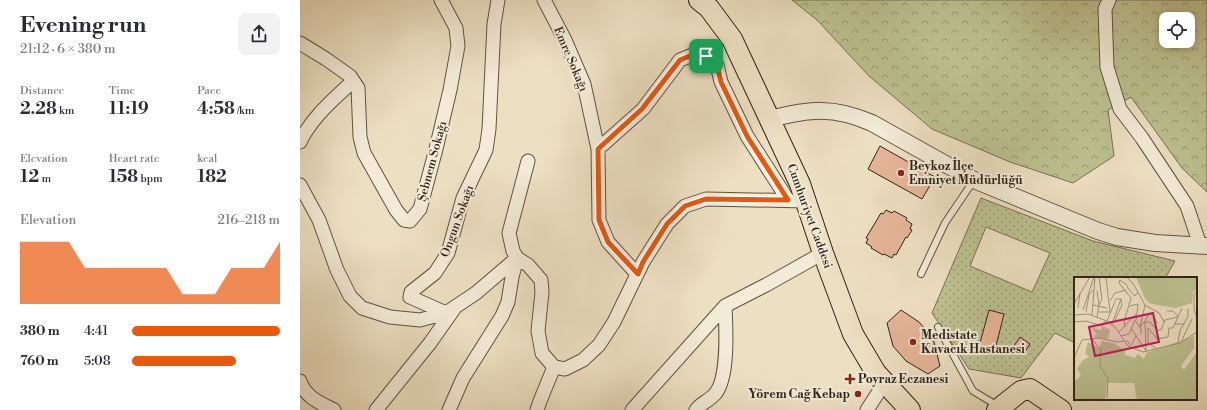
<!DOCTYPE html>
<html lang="en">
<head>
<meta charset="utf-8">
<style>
  :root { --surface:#fff; --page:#f2f2f3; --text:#2b2b33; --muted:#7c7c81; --accent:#ea580c }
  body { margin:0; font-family:"Libre Bodoni",serif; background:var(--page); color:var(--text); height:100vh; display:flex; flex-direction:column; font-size:15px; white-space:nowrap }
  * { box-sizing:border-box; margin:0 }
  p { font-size:13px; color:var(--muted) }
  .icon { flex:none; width:22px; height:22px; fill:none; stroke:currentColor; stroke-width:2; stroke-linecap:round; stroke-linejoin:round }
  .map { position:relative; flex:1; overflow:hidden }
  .sheet { display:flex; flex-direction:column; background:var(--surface); width:300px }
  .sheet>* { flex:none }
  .controls { position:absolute; left:859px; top:12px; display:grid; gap:8px }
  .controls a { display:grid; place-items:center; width:36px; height:36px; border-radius:8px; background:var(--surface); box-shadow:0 2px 6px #0003; font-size:20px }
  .pin { position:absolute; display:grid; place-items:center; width:34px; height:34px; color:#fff; margin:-17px; border-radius:8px; box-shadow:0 2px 6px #0006 }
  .round { display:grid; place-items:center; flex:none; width:42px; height:42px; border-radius:8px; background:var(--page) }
  .headline { display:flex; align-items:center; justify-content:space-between; height:68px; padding:0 20px }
  h1 { font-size:22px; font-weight:700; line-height:30px }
  .stats { display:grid; grid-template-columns:repeat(3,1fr); gap:6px; height:68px; padding:4px 20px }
  .stats div { display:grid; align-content:center }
  .stats b { font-size:17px; font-weight:700 }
  .stats small { font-size:11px; font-weight:400 }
  .stats p { font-size:11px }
  .chart { height:112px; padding:8px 20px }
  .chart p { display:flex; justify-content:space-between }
  .chart svg { width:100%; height:72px; margin-top:4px; fill:var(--accent); opacity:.7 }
  ul { padding:0 20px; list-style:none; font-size:13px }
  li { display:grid; grid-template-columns:64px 48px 1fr; align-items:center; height:30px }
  li i { height:10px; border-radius:5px; background:var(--accent) }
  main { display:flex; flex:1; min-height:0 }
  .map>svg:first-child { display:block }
  .grass { fill:url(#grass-dots); stroke:#767255; fill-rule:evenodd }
  .forest { fill:url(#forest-crowns); stroke:#767255; fill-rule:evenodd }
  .building { fill:#e6b598; stroke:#2e241a }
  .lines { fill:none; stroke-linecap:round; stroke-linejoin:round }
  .service-casing { stroke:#5e5344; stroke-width:8 }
  .minor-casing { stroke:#5e5344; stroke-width:15 }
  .tertiary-casing { stroke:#5e5344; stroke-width:18 }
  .primary-casing { stroke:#2e241a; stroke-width:22 }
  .service { stroke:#f3ebd7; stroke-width:6 }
  .minor { stroke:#f3ebd7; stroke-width:13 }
  .tertiary { stroke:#f3ebd7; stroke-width:16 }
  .primary { stroke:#ede0c2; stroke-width:20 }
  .route-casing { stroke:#fff; stroke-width:8 }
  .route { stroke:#ea580c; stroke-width:5 }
  .poi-dot { fill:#8f2418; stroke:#f3ebd7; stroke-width:1.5 }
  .labels { text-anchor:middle; stroke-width:4; stroke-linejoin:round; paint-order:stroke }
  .street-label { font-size:12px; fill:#2e241a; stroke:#f3ebd7 }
  .poi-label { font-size:12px; font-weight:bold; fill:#2e241a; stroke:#f3ebd7; text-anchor:start }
  .inset-road { fill:none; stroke:#a1957f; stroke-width:1 }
  .view { fill:#c2185b; fill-opacity:0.15; stroke:#c2185b; stroke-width:2 }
  .inset-edge { fill:none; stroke:#2e241a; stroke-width:2 }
</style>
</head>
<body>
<main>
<section class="sheet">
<div class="headline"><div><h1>Evening run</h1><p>21:12 · 6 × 380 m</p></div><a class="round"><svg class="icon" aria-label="share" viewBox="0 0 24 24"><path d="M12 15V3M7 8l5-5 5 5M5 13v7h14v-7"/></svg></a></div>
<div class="stats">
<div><p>Distance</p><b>2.28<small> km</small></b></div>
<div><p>Time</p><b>11:19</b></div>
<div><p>Pace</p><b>4:58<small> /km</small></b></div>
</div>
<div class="stats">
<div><p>Elevation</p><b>12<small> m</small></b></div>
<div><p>Heart rate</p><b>158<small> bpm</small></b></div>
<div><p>kcal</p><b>182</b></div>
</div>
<div class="chart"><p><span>Elevation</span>216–218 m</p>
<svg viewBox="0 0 160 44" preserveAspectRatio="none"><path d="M0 44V6L10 6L20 6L30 6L40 22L50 22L60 22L70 22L80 22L90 22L100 38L110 38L120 38L130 22L140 22L150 22L160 6V44z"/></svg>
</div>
<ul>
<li><b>380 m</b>4:41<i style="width:100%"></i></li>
<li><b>760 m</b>5:08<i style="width:70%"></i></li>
</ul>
</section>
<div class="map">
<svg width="907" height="410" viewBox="0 0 907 410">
  <defs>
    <pattern id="grass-dots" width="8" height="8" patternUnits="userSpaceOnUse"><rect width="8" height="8" fill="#bdc190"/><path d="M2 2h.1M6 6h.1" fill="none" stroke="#9a9d75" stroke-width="1.8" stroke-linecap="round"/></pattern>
    <pattern id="forest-crowns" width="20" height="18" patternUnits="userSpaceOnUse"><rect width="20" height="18" fill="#bdc190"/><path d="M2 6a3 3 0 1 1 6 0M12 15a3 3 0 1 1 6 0" fill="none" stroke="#9a9d75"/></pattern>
  </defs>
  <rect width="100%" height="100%" fill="#ede0c2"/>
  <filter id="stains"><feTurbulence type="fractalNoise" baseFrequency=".005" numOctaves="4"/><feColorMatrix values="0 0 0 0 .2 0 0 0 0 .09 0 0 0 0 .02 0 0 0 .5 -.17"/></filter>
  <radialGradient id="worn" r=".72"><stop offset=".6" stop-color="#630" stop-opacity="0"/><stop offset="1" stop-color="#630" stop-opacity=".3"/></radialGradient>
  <path class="grass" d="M 681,198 L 793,241 L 875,261 L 867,275 L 864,278 L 775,278 L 775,343 L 755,333 L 721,378 L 669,369 L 632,313 ZM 686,227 L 750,253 L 732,292 L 670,266 Z"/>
  <path class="forest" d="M 492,0 L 907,0 L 907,192 L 882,168 L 831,97 L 808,110 L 814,156 L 773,183 L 710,162 L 632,129 L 569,76 L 517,20 ZM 866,19 L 888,19 L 888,41 L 866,41 Z"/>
  <path class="building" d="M 580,146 L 635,177 L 622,199 L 568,169 Z
    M 586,210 L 592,213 L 594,211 L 607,218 L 606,220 L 612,224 L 610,229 L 612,230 L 607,238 L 606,237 L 596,255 L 594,254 L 592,258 L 584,254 L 583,255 L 571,248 L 572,247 L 566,243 L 568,239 L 566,238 L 581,213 L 583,214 Z
    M 601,310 L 619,322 L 633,338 L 640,366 L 628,374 L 606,361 L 593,346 L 587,323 Z
    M 689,310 L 704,314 L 694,354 L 678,350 Z
    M 720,337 L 730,344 L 724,353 L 714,346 Z"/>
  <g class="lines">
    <defs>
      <path id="service" d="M 621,274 L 645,223 L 674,180
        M 638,327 L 673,391 L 698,406"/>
      <path id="minor" d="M 244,0 L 265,40 L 284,84 L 298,149 L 299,220 L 308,242 L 337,274
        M 809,0 L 805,9 L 807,67 L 820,109 L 842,138 L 887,206 L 900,245
        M 0,43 L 26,59 L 50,76 L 58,88 L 60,137 L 64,153 L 96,210 L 104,220 L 110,221 L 120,209 L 136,149 L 150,90 L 158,46 L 156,28 L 141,0
        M 0,142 C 12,117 33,100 53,81
        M 298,149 L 343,109 L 380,60 L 397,53 L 406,56 L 417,65 L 421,82 L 447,136 L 488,200
        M 228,161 L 209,233 L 213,251 L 217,258 L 228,265 L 241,280 L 242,292 L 238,331 L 242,353 L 254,367 L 265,369 L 283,360 L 299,345 L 314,322 L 343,262 L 367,224 L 385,206 L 406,199 L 506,201
        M 0,185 L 19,220 L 37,270 L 50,296 L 62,308 L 90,317 L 120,320 L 146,313 L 176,293 L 217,258
        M 146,313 L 110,297 L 111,292 L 135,273 L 148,253 L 163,198 L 186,150 L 189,129 L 194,24 L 198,0
        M 0,381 C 5,397 20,403 34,410
        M 76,410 L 130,343 L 154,309
        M 149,410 L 163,378 L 202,316 L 208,302 L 212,277 L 217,258
        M 237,410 L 240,401 L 254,367
        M 332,410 L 425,306 L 466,285 L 523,253
        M 396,410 C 401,403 410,400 415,394 C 429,378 426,328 425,306
        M 567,410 L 585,382"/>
      <path id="tertiary" d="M 470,119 C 510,109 533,106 572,123 L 674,180 L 798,231 L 817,237 L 855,243 L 907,246"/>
      <path id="primary" d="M 399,0 L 409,8 L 432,39 L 500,184 L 523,253 L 553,334 L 576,373 L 610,410
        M 697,410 L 721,391 L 730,389 L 761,410"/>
    </defs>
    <use href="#service" class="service-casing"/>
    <use href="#minor" class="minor-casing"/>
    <use href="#tertiary" class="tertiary-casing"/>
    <use href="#primary" class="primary-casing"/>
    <use href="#service" class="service"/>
    <use href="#minor" class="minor"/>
    <use href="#tertiary" class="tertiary"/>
    <use href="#primary" class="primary"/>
  </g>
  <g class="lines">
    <defs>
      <path id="route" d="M 397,53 L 406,56 L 417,65 L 421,82 L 447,136 L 488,200 L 406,199 L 385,206 L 367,224 L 343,262 L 338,274 L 308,242 L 299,220 L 298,149 L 342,109 L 380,60 Z"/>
    </defs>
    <use href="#route" class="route-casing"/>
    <use href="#route" class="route"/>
  </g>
  <g class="poi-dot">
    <circle cx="601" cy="173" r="4"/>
    <circle cx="613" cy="342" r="4"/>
    <path d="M548 373h4v4h4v4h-4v4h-4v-4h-4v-4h4z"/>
    <circle cx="558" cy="394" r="4"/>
  </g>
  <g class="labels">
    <g class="street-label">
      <text transform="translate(271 59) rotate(67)" y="4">Emre Sokağı</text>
      <text transform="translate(132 161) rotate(-75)" y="4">Şebnem Sokağı</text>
      <text transform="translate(510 216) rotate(70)" y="4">Cumhuriyet Caddesi</text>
      <text transform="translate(157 221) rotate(-70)" y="4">Ongun Sokağı</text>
    </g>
    <g class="poi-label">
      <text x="609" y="170">Beykoz İlçe<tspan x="609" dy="14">Emniyet Müdürlüğü</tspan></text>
      <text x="621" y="339">Medistate<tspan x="621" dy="14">Kavacık Hastanesi</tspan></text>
      <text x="558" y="383">Poyraz Eczanesi</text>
      <text x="550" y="398" text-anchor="end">Yörem Cağ Kebap</text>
    </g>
  </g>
  <g transform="translate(774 277)">
    <rect width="123" height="123" fill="#ede0c2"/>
    <path d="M 29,49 L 36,53 L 34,62 L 20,60 L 22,57 L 18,51 L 27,53 Z" fill="#bdc190"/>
    <path d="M 62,0 L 123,0 L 123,12 L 119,15 L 118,26 L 102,31 L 83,28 L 75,26 L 71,22 ZM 120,59 L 120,71 L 107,89 L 110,93 L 123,75 L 123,123 L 63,123 L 60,106 L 33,106 L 31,123 L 0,123 L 0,105 L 7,98 L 3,92 L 9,83 L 15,80 L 11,76 L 14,65 L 25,71 L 28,64 L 39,66 L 51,73 L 51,78 L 61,81 L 64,77 L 70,82 L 72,76 Z" fill="#bdc190"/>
    <path class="inset-road" d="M 53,0 L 60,8 L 71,28 L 85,36 L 90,45M 53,10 L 61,19 L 64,15M 23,14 L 25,27 L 23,40M 123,14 L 120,17 L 120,32 L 123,41M 36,24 L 41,16 L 52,13M 0,27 L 16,0M 19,28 L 33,31M 25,28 L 28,22 L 25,0M 56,29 L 64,27 L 62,43M 4,31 L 6,16M 9,33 L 20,0M 93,34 L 99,34 L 104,39M 12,35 L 15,18 L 19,13M 24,35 L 36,35 L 32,0M 0,38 L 14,37 L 33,44 L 41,50 L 54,69 L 69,75 L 106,66 L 123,55M 18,38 L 21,0M 33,44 L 42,22 L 47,22M 0,45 L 12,44 L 28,49 L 32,43M 40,45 L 48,28 L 47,22M 70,46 L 75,37 L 79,38 L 83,46M 71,46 L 72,73M 38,47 L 47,22M 101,47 L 110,47 L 106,53 L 104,66M 110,47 L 114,39 L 114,32M 51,50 L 50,45 L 57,21 L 45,6 L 46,3 L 54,9M 66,50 L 70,45 L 76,45 L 83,53 L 87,53 L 91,43 L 104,40 L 108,31M 66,50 L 71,28M 57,51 L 72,74M 45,55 L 62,37M 47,59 L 55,57 L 61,43 L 67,52 L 67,57M 18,62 L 27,73 L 26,89 L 34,102 L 33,121M 52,63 L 57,68 L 62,59M 108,63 L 118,42M 83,72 L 74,66 L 74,51 L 83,62 L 94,60 L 95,51 L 99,51 L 104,40M 0,81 L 8,63 L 24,61 L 44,65 L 50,64"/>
    <path class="view" d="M 79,36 L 85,65 L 21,79 L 15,50 Z"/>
    <rect width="123" height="123" class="inset-edge"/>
  </g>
  <rect width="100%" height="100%" filter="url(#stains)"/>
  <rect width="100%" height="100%" fill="url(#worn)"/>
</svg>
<div class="controls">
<a><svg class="icon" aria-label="locate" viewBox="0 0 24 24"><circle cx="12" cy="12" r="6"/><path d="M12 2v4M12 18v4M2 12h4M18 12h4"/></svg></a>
</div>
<div class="pin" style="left:406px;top:56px;background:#1e9e55"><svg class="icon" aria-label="arrive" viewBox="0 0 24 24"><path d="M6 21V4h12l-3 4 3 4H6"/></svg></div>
</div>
</main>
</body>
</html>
